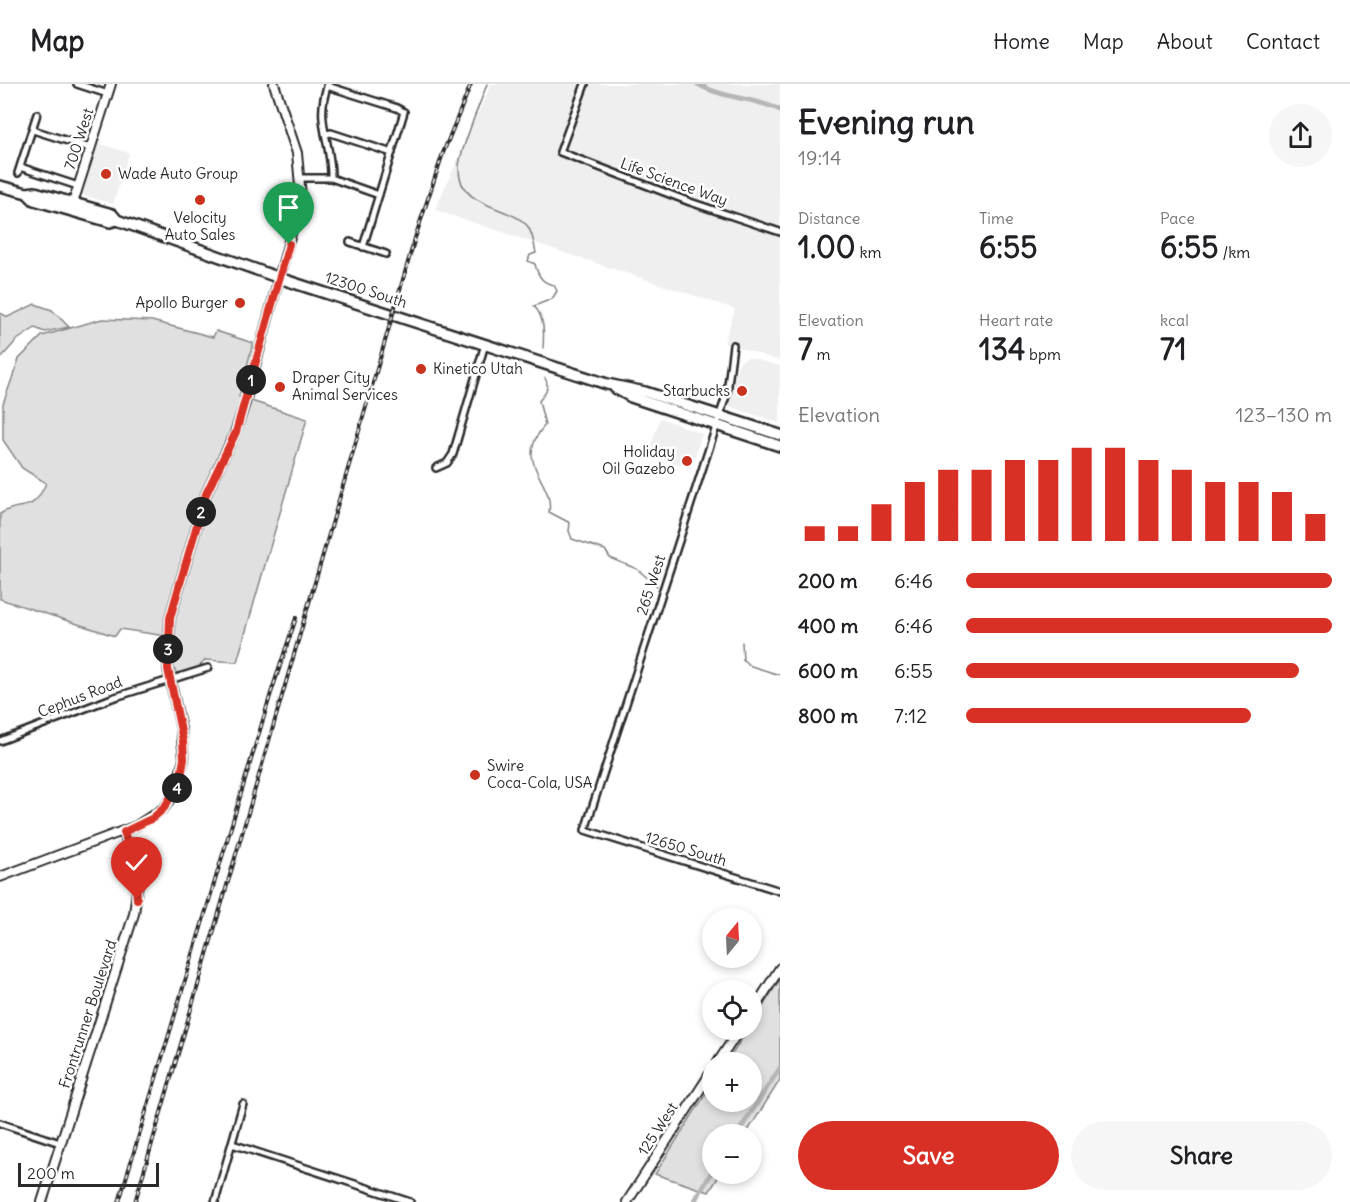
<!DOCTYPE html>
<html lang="en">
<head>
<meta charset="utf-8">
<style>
  :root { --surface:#fff; --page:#f6f6f6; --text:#202124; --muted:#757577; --line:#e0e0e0; --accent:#d93025 }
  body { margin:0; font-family:Delius,sans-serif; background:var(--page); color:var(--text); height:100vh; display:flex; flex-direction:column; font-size:22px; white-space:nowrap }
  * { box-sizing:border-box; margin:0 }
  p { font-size:20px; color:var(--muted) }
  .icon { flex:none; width:33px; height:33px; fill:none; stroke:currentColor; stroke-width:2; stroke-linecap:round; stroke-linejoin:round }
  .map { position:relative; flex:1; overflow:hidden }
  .details { display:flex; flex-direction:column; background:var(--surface); width:570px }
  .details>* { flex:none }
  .needle { width:39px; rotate:18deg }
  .controls { position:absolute; left:702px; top:824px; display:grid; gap:12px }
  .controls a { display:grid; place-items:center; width:60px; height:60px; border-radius:50%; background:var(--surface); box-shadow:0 3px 9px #0003; font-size:30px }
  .scale { position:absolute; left:18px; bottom:15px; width:141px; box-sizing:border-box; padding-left:6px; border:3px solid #2b2b2b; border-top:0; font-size:16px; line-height:21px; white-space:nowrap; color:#2b2b2b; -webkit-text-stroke:4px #fff; paint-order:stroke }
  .pin { position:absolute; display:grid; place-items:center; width:51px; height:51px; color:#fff; margin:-62px -26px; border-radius:50% 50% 50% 0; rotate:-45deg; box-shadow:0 0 6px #0007 }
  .pin .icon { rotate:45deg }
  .km { position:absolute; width:30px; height:30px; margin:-15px; border-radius:50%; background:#222; color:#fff; font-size:16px; line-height:30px; text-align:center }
  .round { display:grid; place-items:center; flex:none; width:63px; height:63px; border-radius:32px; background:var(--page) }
  .overview { display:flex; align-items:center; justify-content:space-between; height:102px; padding:0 18px }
  h1 { font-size:33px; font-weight:700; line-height:45px }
  .metrics { display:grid; grid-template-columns:repeat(3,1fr); gap:9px; height:102px; padding:6px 18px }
  .metrics div { display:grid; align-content:center }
  .metrics b { font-size:30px; font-weight:700 }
  .metrics small { font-size:16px; font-weight:400 }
  .metrics p { font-size:16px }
  .chart { height:168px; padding:12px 18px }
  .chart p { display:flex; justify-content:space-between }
  .chart svg { width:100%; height:108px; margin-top:6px; stroke:var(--accent); stroke-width:6 }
  .action { display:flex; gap:12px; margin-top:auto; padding:12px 18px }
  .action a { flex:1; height:69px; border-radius:36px; background:var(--accent); color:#fff; font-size:24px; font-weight:700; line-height:69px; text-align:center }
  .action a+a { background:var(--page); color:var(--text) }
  ul { padding:0 18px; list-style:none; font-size:20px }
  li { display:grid; grid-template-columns:96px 72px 1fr; align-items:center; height:45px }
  li i { height:15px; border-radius:8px; background:var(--accent) }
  header { display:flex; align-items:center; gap:36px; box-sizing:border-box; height:84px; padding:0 30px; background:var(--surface); border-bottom:2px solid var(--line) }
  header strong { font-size:28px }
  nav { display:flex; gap:33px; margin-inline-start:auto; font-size:21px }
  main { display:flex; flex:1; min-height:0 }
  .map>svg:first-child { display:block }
  .built { fill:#efefef }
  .green { fill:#e0e0e0; stroke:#868686; stroke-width:1.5 }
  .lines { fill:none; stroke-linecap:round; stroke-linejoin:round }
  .stream { stroke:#7e7e7e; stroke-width:1.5 }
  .canal { stroke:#b6b6b6; stroke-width:5 }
  .street-casing { stroke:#2b2b2b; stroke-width:10 }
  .secondary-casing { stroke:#2b2b2b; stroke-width:12 }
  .primary-casing { stroke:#2b2b2b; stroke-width:14 }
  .street { stroke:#fff; stroke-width:5 }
  .secondary { stroke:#fff; stroke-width:8 }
  .primary { stroke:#fff; stroke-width:9 }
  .rail-casing { stroke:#2b2b2b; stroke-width:4 }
  .rail { stroke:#fff; stroke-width:1.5; stroke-dasharray:4.5; stroke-linecap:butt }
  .route-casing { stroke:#fff; stroke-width:12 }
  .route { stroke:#d93025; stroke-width:8 }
  .poi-dot { fill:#c8321e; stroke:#fff; stroke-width:2 }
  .labels { text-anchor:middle; stroke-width:5; stroke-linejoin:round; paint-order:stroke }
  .street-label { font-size:15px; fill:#2b2b2b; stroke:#fff }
  .poi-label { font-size:15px; fill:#2b2b2b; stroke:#fff; text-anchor:start }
</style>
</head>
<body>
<header>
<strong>Map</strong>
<nav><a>Home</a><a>Map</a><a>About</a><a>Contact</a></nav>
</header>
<main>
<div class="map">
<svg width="780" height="1118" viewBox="0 0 780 1118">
  <rect width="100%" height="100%" fill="#fff"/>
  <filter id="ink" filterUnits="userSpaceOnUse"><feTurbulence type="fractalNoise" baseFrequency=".0167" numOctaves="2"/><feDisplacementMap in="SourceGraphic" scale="12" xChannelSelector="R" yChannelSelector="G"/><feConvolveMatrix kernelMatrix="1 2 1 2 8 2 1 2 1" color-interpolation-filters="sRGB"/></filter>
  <g filter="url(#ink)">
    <path class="built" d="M 491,0 L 780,0 L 780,277 L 724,259 L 735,225 L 435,126 Z
      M 98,59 L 129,69 L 113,120 L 82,111 Z
      M 747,273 L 780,282 L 780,339 L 728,322 L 738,280 Z
      M 660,334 L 702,350 L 691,384 L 648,371 Z"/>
    <path class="green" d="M 35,220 L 52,226 L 69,243 L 45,248 L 35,244 L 17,256 L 0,275 L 0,229 L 8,233 Z
      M 102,235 L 152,237 L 213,253 L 216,247 L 253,259 L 239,313 L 307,335 L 237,578 L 205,576 L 199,583 L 177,589 L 173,584 L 172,553 L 120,545 L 115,552 L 0,515 L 0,430 C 23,415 31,433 46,399 L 22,384 L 3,356 L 3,320 L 19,275 L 42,252 Z
      M 780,895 L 780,996 L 746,1050 L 712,1050 L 712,1089 L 721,1089 L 709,1108 L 655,1090 L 712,1000 L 712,1017 L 752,1017 L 752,978 L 727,978 L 748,945 L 752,945 L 752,940 Z"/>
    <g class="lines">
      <path class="stream" d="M 487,0 C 481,18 459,68 459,83 C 457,126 513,121 528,143 C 533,150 534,160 536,169 L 530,171 L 528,177 L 535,180 C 538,192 542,199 554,201 L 557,207 L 552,215 L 534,222 C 545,234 544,249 543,264
        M 545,294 C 550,303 545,310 539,317 L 545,341 C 511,380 555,396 549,428 L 570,439 L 569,447 L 572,455 L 605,466 L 610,474 L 637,485 L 657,502
        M 742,558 L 743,576 L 751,582 L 780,591"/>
      <path class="canal" d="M 698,0 C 723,15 754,13 780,26
        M 737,1050 L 780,984
        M 694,1118 L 712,1088"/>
      <defs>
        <path id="street" d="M 77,0 L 108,10
          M 328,0 C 314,38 332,57 331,94
          M 585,0 L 560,68 L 690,118 L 780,148
          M 327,2 L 397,24 L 404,28 L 363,163
          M 33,46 L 90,64
          M 325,50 L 331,49 L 392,69
          M 20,83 L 78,102
          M 18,89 L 37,30
          M 300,94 L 331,94 L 379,111
          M 350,158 L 386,170
          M 733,261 L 727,309 L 585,746 L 780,807
          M 436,384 L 447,379 L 453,370 L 485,260
          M 0,657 L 112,614 L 208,584
          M 0,1039 L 60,1059
          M 232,1060 L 410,1118
          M 215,1118 L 243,1020"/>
        <path id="secondary" d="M 73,119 L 111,0
          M 0,793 L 136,742 L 164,724 L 175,709 L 184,675 L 181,645 L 168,585 L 170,534 L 206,410 L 235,349 L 245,319 L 301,113 L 297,69 L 274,0
          M 752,928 L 780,884
          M 718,978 L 740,945
          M 42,1118 L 134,830 L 138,798 L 124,748
          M 627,1118 L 712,987"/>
        <path id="primary" d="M 0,102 L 27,109 L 35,108 L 112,130 L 117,136 L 288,197 L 607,300 L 645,308 L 780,351
          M 27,109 L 34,116 L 110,138 L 117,136
          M 615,304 L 631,313 L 780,362"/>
      </defs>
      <use href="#street" class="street-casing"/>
      <use href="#secondary" class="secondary-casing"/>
      <use href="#primary" class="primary-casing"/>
      <use href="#street" class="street"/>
      <use href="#secondary" class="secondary"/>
      <use href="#primary" class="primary"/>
      <defs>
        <path id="rail" d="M 119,1118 L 271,609 L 296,534
          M 135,1118 L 415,154 L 443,69 L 471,0"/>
      </defs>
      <use href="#rail" class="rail-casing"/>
      <use href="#rail" class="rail"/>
    </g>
  </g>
  <g class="lines" filter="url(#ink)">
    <defs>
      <path id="route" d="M 137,815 L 135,781 L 124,748 L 153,734 L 164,724 L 180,698 L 184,675 L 183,657 L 168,585 L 170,534 L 206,410 L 236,348 L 289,160"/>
    </defs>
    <use href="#route" class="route-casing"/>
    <use href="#route" class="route"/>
  </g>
  <g class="poi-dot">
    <circle cx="106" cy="90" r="6"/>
    <circle cx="200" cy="116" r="6"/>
    <circle cx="240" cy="219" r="6"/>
    <circle cx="421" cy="285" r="6"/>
    <circle cx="280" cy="303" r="6"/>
    <circle cx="742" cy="307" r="6"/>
    <circle cx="687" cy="377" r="6"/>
    <circle cx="475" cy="691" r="6"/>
  </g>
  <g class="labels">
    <g class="street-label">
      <text transform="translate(79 55) rotate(-72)" y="5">700 West</text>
      <text transform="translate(674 98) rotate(20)" y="5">Life Science Way</text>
      <text transform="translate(366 206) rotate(18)" y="5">12300 South</text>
      <text transform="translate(651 501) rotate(-72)" y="5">265 West</text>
      <text transform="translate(80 613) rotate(-21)" y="5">Cephus Road</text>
      <text transform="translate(686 765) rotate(17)" y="5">12650 South</text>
      <text transform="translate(88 930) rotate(-72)" y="5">Frontrunner Boulevard</text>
      <text transform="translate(658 1045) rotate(-57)" y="5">125 West</text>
    </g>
    <g class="poi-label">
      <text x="118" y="95">Wade Auto Group</text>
      <text x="200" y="139" text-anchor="middle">Velocity<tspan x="200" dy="17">Auto Sales</tspan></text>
      <text x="228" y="224" text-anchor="end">Apollo Burger</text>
      <text x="433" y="290">Kinetico Utah</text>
      <text x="292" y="299">Draper City<tspan x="292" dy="17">Animal Services</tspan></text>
      <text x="730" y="312" text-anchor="end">Starbucks</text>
      <text x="675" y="373" text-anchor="end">Holiday<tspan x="675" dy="17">Oil Gazebo</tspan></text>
      <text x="487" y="687">Swire<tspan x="487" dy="17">Coca-Cola, USA</tspan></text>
    </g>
  </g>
</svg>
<div class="controls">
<a><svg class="needle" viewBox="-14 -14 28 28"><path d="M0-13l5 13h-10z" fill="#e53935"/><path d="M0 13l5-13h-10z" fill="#757577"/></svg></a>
<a><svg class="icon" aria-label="locate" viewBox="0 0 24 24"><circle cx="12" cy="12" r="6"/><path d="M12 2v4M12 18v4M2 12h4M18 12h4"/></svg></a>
<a>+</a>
<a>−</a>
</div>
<div class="scale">200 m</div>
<div class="pin" style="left:289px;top:160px;background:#1e9e55"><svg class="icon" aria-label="arrive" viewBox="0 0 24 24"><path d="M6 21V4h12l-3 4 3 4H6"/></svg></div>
<div class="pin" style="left:137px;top:815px;background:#d93025"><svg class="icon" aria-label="check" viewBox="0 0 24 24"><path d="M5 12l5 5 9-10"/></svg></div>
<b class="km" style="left:251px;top:296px">1</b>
<b class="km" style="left:201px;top:428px">2</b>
<b class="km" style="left:168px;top:565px">3</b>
<b class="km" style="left:177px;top:704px">4</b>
</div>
<section class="details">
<div class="overview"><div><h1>Evening run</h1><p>19:14</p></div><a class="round"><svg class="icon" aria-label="share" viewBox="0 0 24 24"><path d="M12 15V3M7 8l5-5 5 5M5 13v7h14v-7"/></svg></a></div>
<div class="metrics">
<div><p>Distance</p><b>1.00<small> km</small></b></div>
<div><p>Time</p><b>6:55</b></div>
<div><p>Pace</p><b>6:55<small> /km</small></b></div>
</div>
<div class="metrics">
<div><p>Elevation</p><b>7<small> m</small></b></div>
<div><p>Heart rate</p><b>134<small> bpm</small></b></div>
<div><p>kcal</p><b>71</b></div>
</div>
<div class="chart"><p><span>Elevation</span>123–130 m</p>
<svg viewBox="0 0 160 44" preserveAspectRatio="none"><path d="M5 44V38M15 44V38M25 44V29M35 44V20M45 44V15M55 44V15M65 44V11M75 44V11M85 44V6M95 44V6M105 44V11M115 44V15M125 44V20M135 44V20M145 44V24M155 44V33"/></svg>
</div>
<ul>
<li><b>200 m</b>6:46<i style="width:100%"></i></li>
<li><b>400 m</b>6:46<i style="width:100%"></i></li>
<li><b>600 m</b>6:55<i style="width:91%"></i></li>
<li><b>800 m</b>7:12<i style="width:78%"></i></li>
</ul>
<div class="action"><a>Save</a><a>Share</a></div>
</section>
</main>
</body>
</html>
